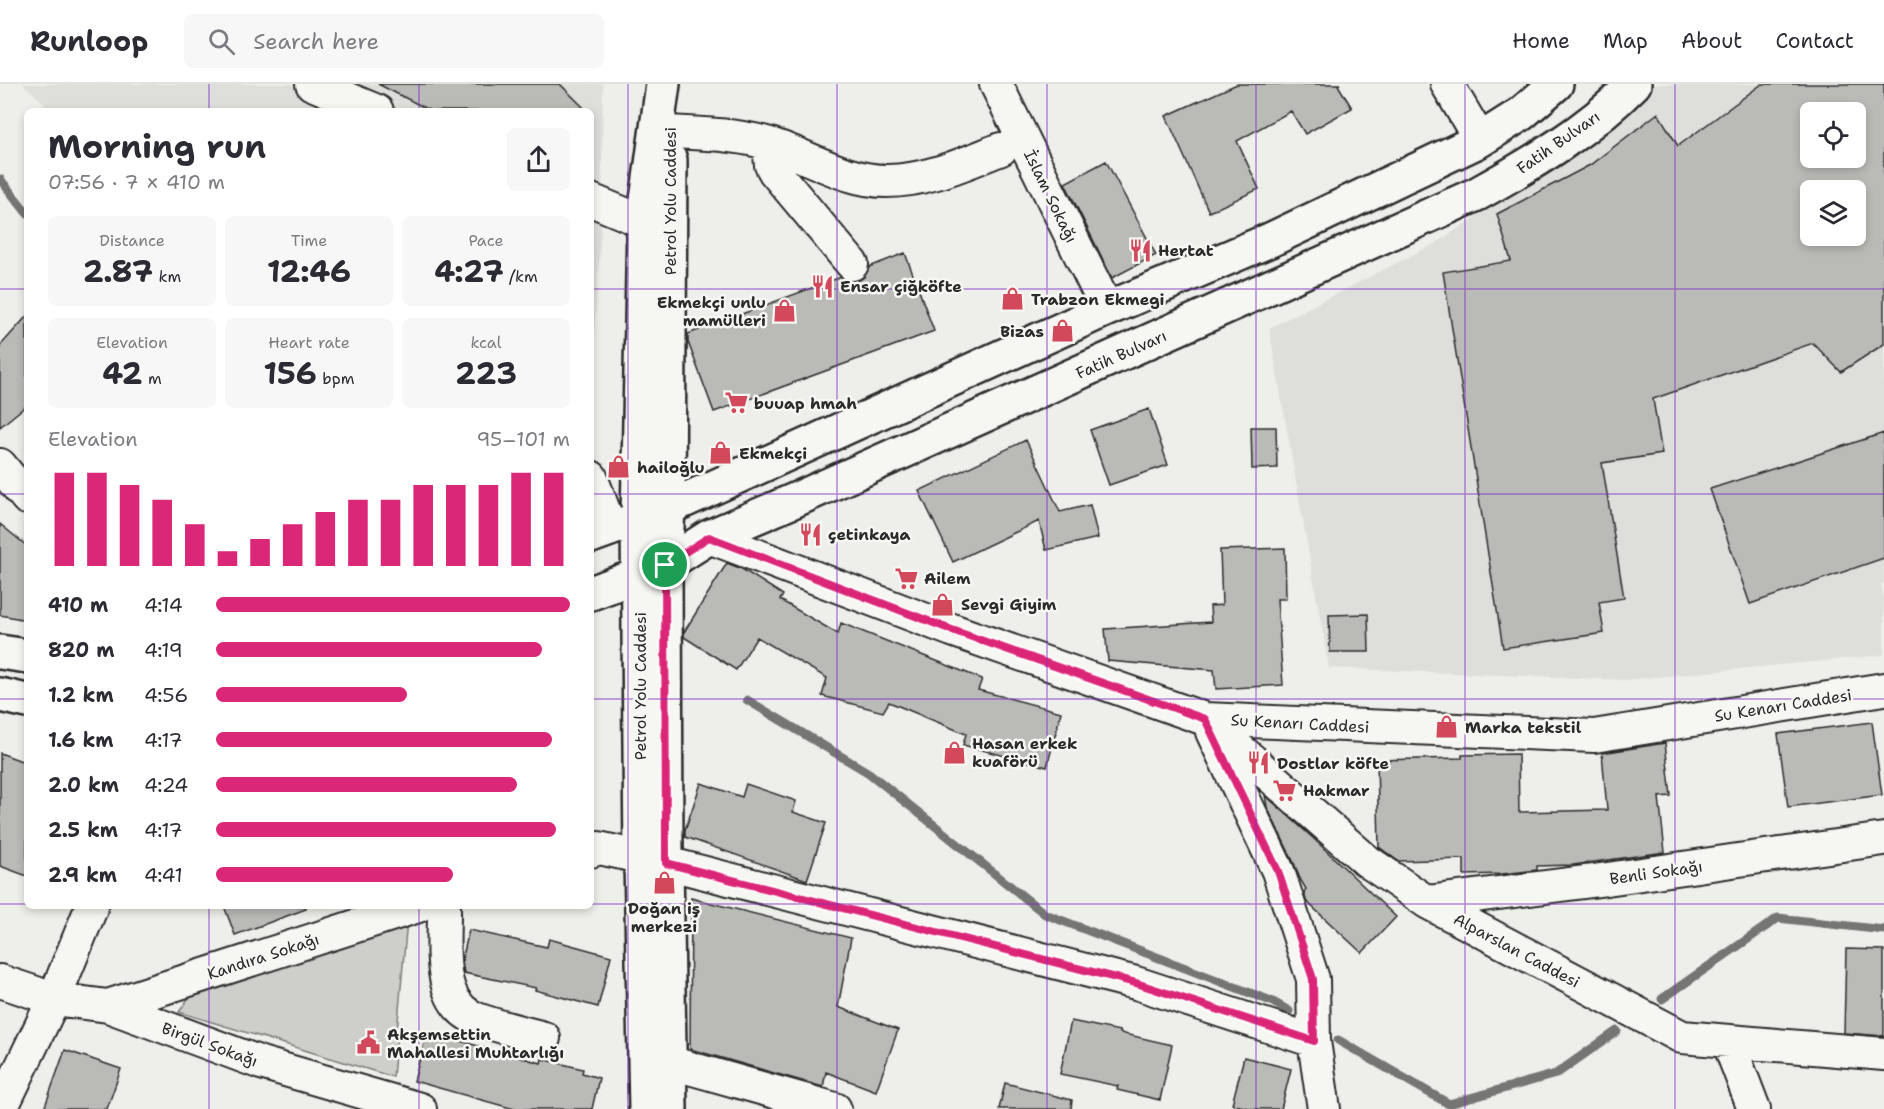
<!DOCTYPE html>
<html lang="en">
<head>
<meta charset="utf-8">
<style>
  :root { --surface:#fff; --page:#f7f7f7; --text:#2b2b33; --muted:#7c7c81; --line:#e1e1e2; --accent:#db2777 }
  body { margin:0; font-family:"Shantell Sans",sans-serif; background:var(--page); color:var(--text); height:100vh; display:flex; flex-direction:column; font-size:22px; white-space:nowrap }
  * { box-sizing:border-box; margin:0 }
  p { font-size:20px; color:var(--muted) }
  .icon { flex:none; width:33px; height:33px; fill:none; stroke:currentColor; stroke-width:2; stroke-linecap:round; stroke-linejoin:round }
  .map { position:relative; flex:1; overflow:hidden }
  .side { position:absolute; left:24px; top:24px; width:570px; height:801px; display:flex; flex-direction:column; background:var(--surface); border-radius:9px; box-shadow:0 3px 9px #0003 }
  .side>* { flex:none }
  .controls { position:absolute; left:1800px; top:18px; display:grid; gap:12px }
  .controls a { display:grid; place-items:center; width:66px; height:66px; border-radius:9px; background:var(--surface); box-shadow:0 3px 9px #0003; font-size:30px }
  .pin { position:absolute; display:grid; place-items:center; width:51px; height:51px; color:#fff; margin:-26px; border:3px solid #fff; border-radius:50%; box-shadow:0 2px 6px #0007 }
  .round { display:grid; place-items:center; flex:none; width:63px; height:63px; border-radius:9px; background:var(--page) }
  .headline { display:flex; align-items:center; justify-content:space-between; height:102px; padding:0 24px }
  h1 { font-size:33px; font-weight:700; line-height:45px }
  .figures { display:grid; grid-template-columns:repeat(3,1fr); gap:9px; height:102px; padding:6px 24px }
  .figures div { display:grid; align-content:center; border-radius:9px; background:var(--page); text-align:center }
  .figures b { font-size:30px; font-weight:700 }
  .figures small { font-size:16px; font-weight:400 }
  .figures p { font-size:16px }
  .chart { height:168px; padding:12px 24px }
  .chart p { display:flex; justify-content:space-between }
  .chart svg { width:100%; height:108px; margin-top:6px; stroke:var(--accent); stroke-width:6 }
  ul { padding:0 24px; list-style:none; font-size:20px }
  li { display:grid; grid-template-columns:96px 72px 1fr; align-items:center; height:45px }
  li i { height:15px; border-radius:8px; background:var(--accent) }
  header { display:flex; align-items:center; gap:36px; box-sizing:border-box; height:84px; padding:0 30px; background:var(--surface); border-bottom:2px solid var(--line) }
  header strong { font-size:28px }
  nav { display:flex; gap:33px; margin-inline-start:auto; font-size:21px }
  .search { width:420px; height:54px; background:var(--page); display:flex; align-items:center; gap:15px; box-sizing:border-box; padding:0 21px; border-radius:9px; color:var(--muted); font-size:22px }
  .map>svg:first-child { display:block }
  .built { fill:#dededb; fill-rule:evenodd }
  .green { fill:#cececa; stroke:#7c7c7a; stroke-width:1.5 }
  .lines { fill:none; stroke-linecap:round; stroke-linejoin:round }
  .stream { stroke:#757573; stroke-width:9 }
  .building { fill:#babab7; stroke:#2b2b2b; stroke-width:1.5; fill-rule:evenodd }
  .minor-casing { stroke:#2b2b2b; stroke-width:36 }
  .major-casing { stroke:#2b2b2b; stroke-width:38 }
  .minor { stroke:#f6f6f2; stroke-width:32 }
  .major { stroke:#f6f6f2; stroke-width:33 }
  .route-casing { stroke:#fff; stroke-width:12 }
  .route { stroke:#db2777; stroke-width:8 }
  .grid { fill:none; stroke:#7b2cbf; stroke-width:1.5; stroke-opacity:0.55 }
  .labels { text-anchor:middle; stroke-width:5; stroke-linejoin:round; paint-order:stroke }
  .street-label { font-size:16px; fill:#2b2b2b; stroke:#f6f6f2 }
  .poi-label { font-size:16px; font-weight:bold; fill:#2b2b2b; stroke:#f6f6f2; text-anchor:start }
</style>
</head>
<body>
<header>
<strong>Runloop</strong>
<div class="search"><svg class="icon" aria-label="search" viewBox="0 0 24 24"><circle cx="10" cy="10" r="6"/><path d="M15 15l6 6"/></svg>Search here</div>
<nav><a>Home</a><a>Map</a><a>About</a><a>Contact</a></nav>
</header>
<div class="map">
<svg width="1884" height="1025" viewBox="0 0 1884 1025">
  <rect width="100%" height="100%" fill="#eeeeea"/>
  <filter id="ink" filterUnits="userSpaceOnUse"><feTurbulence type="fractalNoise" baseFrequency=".0167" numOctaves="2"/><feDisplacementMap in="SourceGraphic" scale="12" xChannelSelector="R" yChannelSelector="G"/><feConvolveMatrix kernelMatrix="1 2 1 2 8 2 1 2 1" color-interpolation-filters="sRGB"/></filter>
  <g filter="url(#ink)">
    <path class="built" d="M 23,0 L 603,0 L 601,148 L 591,298 L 591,27 L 44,27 L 44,19 Z
      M 1643,0 L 1884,0 L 1884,499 L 1881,500 L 1884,514 L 1884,571 L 1625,596 L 1329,584 L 1269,244 L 1438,158 L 1604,47 ZM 1810,28 L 1856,28 L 1856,74 L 1810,74 ZM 1810,106 L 1856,106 L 1856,152 L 1810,152 Z"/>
    <path class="green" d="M 407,836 L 393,993 L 179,928 L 192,909 Z"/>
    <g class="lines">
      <path class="stream" d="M 0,95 L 27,129
        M 747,616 L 869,689 L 1045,830 L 1271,917 L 1289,927
        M 1662,915 L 1778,834 L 1884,846
        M 1338,956 L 1449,1020 L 1556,990 L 1617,947"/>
    </g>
    <path class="building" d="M 378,0 L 560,0 L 587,27 L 431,27 Z
      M 1237,0 L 1340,0 L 1338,1 L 1352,24 L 1305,50 L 1291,27 L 1237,57 L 1259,105 L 1209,128 L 1166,32 Z
      M 1762,0 L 1884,0 L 1884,260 L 1841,288 L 1813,259 L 1653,315 L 1662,370 L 1602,379 L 1624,514 L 1599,518 L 1604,549 L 1503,564 L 1443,188 L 1511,177 L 1497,130 L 1590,81 L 1658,29 L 1678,62 ZM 1810,28 L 1856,28 L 1856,74 L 1810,74 ZM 1810,106 L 1856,106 L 1856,152 L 1810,152 Z
      M 1106,77 L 1156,171 L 1112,194 L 1065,99 Z
      M 905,169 L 934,247 L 714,328 L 688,258 L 688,250 L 841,193 L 846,197 L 856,198 L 864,193 L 869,183 Z
      M 27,232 L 27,321 L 0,343 L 0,262 Z
      M 1149,325 L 1168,381 L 1109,401 L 1090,346 Z
      M 1251,343 L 1276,343 L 1277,384 L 1252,385 Z
      M 1884,349 L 1884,474 L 1750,520 L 1710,405 Z
      M 1026,356 L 1060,428 L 1090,421 L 1098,454 L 1046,466 L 1039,437 L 953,478 L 919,407 Z
      M 0,440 L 27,462 L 27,536 L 0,531 Z
      M 1285,464 L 1286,515 L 1277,515 L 1283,601 L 1216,605 L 1214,586 L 1108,577 L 1105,545 L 1211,538 L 1210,522 L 1222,521 L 1220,466 Z
      M 727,479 L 742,485 L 783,511 L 780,516 L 838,550 L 841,539 L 982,595 L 978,606 L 1061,628 L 1047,683 L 963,661 L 966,650 L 889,618 L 883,628 L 822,612 L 827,594 L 757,553 L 736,586 L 684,553 L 684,548 Z
      M 1368,530 L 1369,568 L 1330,568 L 1329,531 Z
      M 1872,638 L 1882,711 L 1788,723 L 1778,650 Z
      M 1665,659 L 1671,712 L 1659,713 L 1665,768 L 1573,781 L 1537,782 L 1537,786 L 1502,790 L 1464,791 L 1464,775 L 1398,777 L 1379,763 L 1377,676 L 1462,674 L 1462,671 L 1518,670 L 1519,728 L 1607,726 L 1602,669 Z
      M 0,669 L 27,679 L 27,792 L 0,782 Z
      M 701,699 L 742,713 L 746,700 L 796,717 L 793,728 L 826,739 L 807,796 L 685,753 L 685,746 Z
      M 1265,711 L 1314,755 L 1396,833 L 1362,869 L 1306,817 L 1304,808 L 1306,805 L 1300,795 L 1294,779 L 1267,723 Z
      M 691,814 L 851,854 L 838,923 L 898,946 L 876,1007 L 826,988 L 823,1003 L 690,965 Z
      M 224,822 L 306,822 L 306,825 L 235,851 Z
      M 469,846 L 547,863 L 549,855 L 611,872 L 598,923 L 535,906 L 536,904 L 464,889 L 462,877 Z
      M 1846,865 L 1884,866 L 1884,952 L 1844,949 Z
      M 1071,937 L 1120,947 L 1120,949 L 1172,961 L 1160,1016 L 1117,1006 L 1118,1002 L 1060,990 Z
      M 427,948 L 541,979 L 542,975 L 583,985 L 582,989 L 599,994 L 592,1025 L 514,1025 L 414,997 Z
      M 65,966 L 121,985 L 107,1025 L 44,1025 Z
      M 1244,973 L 1291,985 L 1281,1025 L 1252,1025 L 1232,1020 Z
      M 1005,999 L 1072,1016 L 1071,1025 L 999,1025 Z"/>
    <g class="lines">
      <defs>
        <path id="minor" d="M 312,0 L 377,27
          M 996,0 L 1107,225
          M 1447,0 L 1480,56
          M 670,48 C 704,50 737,50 770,60 C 809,72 845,97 887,97 C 927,97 965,79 1001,65
          M 769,60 L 771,81 L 775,88 L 852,180
          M 591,116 L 644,138
          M 0,381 L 27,414
          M 591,393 L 611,445
          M 709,453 L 952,546 L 1205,635 L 1594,652 L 1884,605
          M 1205,635 L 1367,777 L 1427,818 L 1682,953 L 1884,970
          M 1212,648 L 1278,787 L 1313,895 L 1314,957 L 1324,1025
          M 591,767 L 599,764 L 666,779 L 1136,899 L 1314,957
          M 1427,818 L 1600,796 L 1884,755
          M 444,822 C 445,858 434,919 477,935 C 499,943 522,948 544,954
          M 0,897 L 54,915 L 108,922 L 261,979 L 420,1025
          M 108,922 L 418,822
          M 1728,957 L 1754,1025
          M 668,978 L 835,1025
          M 1,1025 L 54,915 L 92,822"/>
        <path id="major" d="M 591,452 L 668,424 L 1107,225 L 1270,156 L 1480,56 L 1521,30 L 1556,0
          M 591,509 L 665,481 L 709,453 L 795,416 L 1477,110 C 1533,79 1589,46 1634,0
          M 0,568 L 27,572
          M 0,611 L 27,617
          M 646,1025 L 641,775 L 638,435 L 644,138 L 663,0
          M 670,1025 L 666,779 L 665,481 L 668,424 L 670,76"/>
      </defs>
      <use href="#minor" class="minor-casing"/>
      <use href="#major" class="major-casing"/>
      <use href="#minor" class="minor"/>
      <use href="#major" class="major"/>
    </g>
  </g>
  <g class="lines" filter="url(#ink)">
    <defs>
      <path id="route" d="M 709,453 L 952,546 L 1205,635 L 1278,787 L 1313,895 L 1314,957 L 1136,899 L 666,779 L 665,481 Z"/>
    </defs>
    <use href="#route" class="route-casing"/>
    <use href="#route" class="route"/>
  </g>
  <path class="grid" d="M 209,0 L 209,27M 419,0 L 419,27M 628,0 L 628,1025M 837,0 L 837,1025M 1047,0 L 1047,1025M 1256,0 L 1256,1025M 1465,0 L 1465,1025M 1675,0 L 1675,1025M 0,205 L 27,205M 591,205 L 1884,205M 0,410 L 27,410M 591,410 L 1884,410M 0,615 L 27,615M 591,615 L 1884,615M 0,820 L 27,820M 591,820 L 1884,820M 209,822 L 209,1025M 419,822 L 419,1025"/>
  <defs>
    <symbol id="restaurant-bare" viewBox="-9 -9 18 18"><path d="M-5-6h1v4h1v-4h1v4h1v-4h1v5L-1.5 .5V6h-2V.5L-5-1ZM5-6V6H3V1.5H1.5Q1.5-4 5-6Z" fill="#d1495b" stroke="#f6f6f2" stroke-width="2.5" paint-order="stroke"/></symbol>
    <symbol id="shop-bare" viewBox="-9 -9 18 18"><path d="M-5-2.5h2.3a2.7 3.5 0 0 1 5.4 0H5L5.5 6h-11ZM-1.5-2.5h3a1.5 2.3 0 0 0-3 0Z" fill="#d1495b" stroke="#f6f6f2" stroke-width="2.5" paint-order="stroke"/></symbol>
    <symbol id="supermarket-bare" viewBox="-9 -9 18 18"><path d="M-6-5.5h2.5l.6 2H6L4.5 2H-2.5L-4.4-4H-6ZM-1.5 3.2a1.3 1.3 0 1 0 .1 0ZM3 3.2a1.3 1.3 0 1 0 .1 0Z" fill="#d1495b" stroke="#f6f6f2" stroke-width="2.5" paint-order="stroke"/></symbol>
    <symbol id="civic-bare" viewBox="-9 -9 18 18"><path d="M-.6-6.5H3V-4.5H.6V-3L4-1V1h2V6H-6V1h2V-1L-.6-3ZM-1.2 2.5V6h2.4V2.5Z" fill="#d1495b" stroke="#f6f6f2" stroke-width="2.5" paint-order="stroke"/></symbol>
  </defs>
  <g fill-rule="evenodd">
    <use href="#restaurant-bare" x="1124" y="150" width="33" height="33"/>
    <use href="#restaurant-bare" x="806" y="186" width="33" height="33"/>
    <use href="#shop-bare" x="996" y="198" width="33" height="33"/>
    <use href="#shop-bare" x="768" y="210" width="33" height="33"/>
    <use href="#shop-bare" x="1046" y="230" width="33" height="33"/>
    <use href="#supermarket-bare" x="720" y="302" width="33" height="33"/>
    <use href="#shop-bare" x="704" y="352" width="33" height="33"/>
    <use href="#shop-bare" x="602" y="366" width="33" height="33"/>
    <use href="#restaurant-bare" x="794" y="434" width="33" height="33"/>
    <use href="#supermarket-bare" x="890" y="478" width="33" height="33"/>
    <use href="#shop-bare" x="926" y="504" width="33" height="33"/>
    <use href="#shop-bare" x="1430" y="626" width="33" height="33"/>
    <use href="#shop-bare" x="938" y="652" width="33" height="33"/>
    <use href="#restaurant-bare" x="1242" y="662" width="33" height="33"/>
    <use href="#supermarket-bare" x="1268" y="690" width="33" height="33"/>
    <use href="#shop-bare" x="648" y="782" width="33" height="33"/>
    <use href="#civic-bare" x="352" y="942" width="33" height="33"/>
  </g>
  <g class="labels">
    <g class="street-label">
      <text transform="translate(1558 58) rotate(-35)" y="6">Fatih Bulvarı</text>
      <text transform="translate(1051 112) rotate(64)" y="6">İslam Sokağı</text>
      <text transform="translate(670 117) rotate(-90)" y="6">Petrol Yolu Caddesi</text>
      <text transform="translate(1121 270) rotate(-24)" y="6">Fatih Bulvarı</text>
      <text transform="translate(640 602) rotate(-90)" y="6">Petrol Yolu Caddesi</text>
      <text transform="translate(1783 621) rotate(-9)" y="6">Su Kenarı Caddesi</text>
      <text transform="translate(1300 639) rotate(3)" y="6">Su Kenarı Caddesi</text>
      <text transform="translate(1656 788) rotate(-8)" y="6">Benli Sokağı</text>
      <text transform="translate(1517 866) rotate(28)" y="6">Alparslan Caddesi</text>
      <text transform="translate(263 872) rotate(-18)" y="6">Kandıra Sokağı</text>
      <text transform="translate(210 960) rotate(20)" y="6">Birgül Sokağı</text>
    </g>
    <g class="poi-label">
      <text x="1158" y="172">Hertat</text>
      <text x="840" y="208">Ensar çiğköfte</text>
      <text x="1031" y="221">Trabzon Ekmegi</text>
      <text x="766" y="224" text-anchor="end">Ekmekçi unlu<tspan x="766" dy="18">mamülleri</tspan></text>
      <text x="1044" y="253" text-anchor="end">Bizas</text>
      <text x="754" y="325">buuap hmah</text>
      <text x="739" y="375">Ekmekçi</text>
      <text x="637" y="389">hailoğlu</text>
      <text x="828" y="456">çetinkaya</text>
      <text x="924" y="500">Ailem</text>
      <text x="961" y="526">Sevgi Giyim</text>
      <text x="1465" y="649">Marka tekstil</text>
      <text x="972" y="665">Hasan erkek<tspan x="972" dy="18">kuaförü</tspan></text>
      <text x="1277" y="685">Dostlar köfte</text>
      <text x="1303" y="712">Hakmar</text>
      <text x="664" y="830" text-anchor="middle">Doğan iş<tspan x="664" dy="18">merkezi</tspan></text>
      <text x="387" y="956">Akşemsettin<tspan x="387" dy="18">Mahallesi Muhtarlığı</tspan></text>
    </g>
  </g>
</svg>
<div class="controls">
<a><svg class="icon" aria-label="locate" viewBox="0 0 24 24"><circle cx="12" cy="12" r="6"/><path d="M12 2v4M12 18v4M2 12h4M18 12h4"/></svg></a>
<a><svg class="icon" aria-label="layers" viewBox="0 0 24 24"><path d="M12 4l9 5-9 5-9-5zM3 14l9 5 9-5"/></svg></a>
</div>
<div class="pin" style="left:665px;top:481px;background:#1e9e55"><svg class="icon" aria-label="arrive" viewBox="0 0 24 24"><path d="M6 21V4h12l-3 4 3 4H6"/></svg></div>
<section class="side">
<div class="headline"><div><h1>Morning run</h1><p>07:56 · 7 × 410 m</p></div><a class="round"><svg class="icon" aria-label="share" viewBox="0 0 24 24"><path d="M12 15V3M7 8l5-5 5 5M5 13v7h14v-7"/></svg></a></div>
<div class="figures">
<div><p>Distance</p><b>2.87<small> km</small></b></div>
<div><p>Time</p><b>12:46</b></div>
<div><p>Pace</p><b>4:27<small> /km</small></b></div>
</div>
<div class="figures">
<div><p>Elevation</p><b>42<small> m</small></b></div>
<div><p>Heart rate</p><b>156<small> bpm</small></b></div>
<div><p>kcal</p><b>223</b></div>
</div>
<div class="chart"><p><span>Elevation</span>95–101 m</p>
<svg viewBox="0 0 160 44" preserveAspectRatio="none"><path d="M5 44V6M15 44V6M25 44V11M35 44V17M45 44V27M55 44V38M65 44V33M75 44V27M85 44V22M95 44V17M105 44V17M115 44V11M125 44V11M135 44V11M145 44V6M155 44V6"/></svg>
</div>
<ul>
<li><b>410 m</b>4:14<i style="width:100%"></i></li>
<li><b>820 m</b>4:19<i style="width:92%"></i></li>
<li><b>1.2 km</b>4:56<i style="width:54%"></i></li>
<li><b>1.6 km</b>4:17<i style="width:95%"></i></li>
<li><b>2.0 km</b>4:24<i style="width:85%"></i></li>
<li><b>2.5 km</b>4:17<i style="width:96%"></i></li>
<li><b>2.9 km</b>4:41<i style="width:67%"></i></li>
</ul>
</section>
</div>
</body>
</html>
